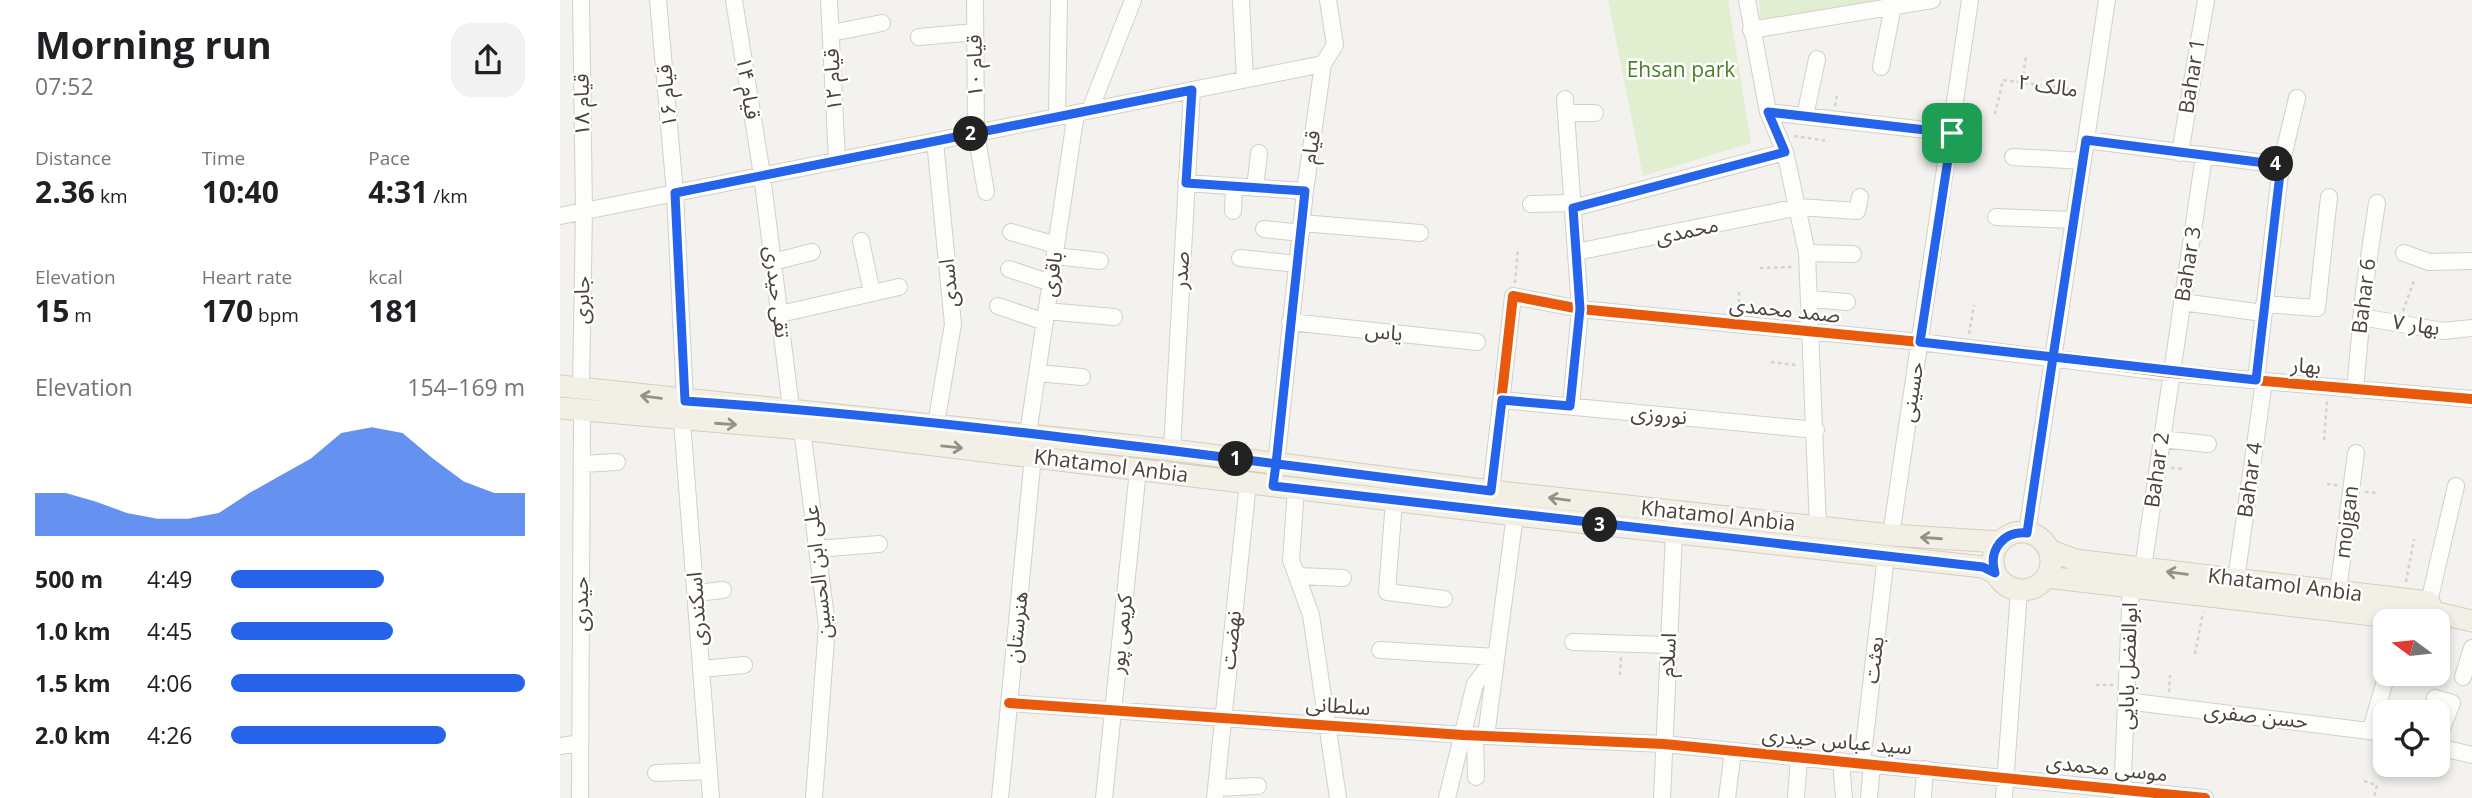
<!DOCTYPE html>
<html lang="en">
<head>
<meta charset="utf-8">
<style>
  :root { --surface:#fff; --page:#f2f2f2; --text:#202124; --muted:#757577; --accent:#2563eb }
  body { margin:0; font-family:"Open Sans","Noto Sans Arabic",sans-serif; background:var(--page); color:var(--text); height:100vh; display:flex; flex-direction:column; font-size:26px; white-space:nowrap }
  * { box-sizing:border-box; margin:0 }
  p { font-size:23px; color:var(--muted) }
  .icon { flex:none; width:38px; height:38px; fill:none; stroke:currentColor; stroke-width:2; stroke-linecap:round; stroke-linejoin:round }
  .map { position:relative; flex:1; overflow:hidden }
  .side { display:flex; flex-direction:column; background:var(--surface); width:560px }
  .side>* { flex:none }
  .needle { width:46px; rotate:285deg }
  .fabs { position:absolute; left:1813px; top:609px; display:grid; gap:14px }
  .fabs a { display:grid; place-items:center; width:77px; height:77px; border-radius:14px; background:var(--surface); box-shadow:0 4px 10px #0003; font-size:35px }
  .pin { position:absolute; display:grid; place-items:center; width:60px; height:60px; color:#fff; margin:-30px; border-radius:14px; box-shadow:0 4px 10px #0006 }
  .km { position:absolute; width:35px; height:35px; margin:-18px; border-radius:50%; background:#222; color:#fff; font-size:19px; line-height:35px; text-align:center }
  .round { display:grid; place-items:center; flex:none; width:74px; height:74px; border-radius:21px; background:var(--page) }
  .headline { display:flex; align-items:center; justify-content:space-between; height:119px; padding:0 35px }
  h1 { font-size:38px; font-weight:700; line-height:52px }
  .metrics { display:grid; grid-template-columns:repeat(3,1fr); gap:10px; height:119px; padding:7px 35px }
  .metrics div { display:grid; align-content:center }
  .metrics b { font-size:30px; font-weight:700 }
  .metrics small { font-size:19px; font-weight:400 }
  .metrics p { font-size:19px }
  .chart { height:196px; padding:14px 35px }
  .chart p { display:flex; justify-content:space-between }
  .chart svg { width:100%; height:126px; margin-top:7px; fill:var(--accent); opacity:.7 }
  ul { padding:0 35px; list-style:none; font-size:23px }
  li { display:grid; grid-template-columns:112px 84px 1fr; align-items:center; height:52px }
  li i { height:18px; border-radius:9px; background:var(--accent) }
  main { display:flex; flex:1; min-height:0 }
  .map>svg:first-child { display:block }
  .green { fill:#e1eecf }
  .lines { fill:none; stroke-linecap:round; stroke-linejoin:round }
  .minor-casing { stroke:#d2d0cb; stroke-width:18 }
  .major-casing { stroke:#d6cebb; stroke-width:23 }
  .path { stroke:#d3d2cc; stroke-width:2.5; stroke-dasharray:3.5 3.5; stroke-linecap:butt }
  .minor { stroke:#fdfdfc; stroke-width:16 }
  .major { stroke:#f2efe6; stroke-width:21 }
  .cycleway-casing { stroke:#fff; stroke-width:15 }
  .cycleway { stroke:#e8590c; stroke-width:10 }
  .oneway { stroke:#969187 }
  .route-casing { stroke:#fff; stroke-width:14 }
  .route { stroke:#2563eb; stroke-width:9 }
  .labels { text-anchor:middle; stroke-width:5; stroke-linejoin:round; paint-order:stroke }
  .street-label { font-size:21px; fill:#4b4439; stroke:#fff }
  .park-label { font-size:21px; fill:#4a7f2a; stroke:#fff }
</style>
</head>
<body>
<main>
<section class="side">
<div class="headline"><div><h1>Morning run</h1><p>07:52</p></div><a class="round"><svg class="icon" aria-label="share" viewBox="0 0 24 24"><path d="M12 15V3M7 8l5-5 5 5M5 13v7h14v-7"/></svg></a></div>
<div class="metrics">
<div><p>Distance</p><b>2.36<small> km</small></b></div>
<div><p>Time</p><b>10:40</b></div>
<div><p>Pace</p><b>4:31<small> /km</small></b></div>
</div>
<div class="metrics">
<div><p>Elevation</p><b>15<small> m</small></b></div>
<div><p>Heart rate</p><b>170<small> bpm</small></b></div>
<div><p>kcal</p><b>181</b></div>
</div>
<div class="chart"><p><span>Elevation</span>154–169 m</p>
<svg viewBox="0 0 160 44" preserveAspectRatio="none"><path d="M0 44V29L10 29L20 32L30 36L40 38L50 38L60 36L70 29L80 23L90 17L100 8L110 6L120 8L130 17L140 25L150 29L160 29V44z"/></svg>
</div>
<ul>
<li><b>500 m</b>4:49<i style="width:52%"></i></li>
<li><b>1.0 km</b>4:45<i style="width:55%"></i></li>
<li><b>1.5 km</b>4:06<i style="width:100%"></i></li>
<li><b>2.0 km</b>4:26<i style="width:73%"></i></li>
</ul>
</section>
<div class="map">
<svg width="1912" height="798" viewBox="0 0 1912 798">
  <rect width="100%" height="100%" fill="#f4f2ee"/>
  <path class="green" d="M 1048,0 L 1168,0 L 1191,143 L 1083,176 Z
    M 1199,0 L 1322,0 L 1201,23 Z"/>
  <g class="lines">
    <defs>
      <path id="minor" d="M 21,0 L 24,211 L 21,388
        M 98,0 L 115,193 L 125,401
        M 174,0 L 202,175 L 231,408
        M 269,0 L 277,160
        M 415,0 L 416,133 L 426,192
        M 681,0 L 685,79
        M 1187,0 L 1208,112 L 1225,152 L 1247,253 L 1258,527
        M 1191,30 L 1372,0
        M 271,33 L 322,23
        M 359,37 L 415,32
        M 1321,67 L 1333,6
        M 1005,99 L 1020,309 L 1011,406
        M 530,110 L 573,0
        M 1208,112 L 1392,133
        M 1006,113 L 1035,113
        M 1245,116 L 1257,59
        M 497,117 L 499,0
        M 1526,140 L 1721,165
        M 375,141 L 393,324 L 376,424
        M 1620,153 L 1646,0
        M 1453,157 L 1523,161
        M 626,183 L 745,191
        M 695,188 L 699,153
        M 971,204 L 1012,203
        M 1013,208 L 1225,152
        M 673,211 L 674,186
        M 0,216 L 763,64
        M 1436,217 L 1514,220
        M 742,223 L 860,233
        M 704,229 L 741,233
        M 451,232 L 496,245
        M 301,241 L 312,293
        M 1016,252 L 1239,207 L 1297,211 L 1300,197
        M 1247,253 L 1293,254
        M 1844,253 L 1869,262 L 1912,261
        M 495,256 L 540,261
        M 680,258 L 737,264
        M 213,262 L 252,252
        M 449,269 L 491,283
        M 1250,299 L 1287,302
        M 1622,302 L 1703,313
        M 1704,304 L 1757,308 L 1769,197
        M 438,306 L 485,322
        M 486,311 L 554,317
        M 220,314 L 339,287
        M 1801,317 L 1883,331 L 1912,328
        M 730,322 L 917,342
        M 477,373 L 522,377
        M 1696,380 L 1721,165 L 1737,98
        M 1795,390 L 1804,291 L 1817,203
        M 942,400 L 1256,430
        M 122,421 L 151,798
        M 242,429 L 267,626 L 254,798
        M 468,434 L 516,113
        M 1601,439 L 1648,444
        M 612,450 L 632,90
        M 22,464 L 57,462
        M 715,474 L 745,191 L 763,64 L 775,45 L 768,0
        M 736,489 L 731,560 L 751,615 L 778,798
        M 931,491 L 953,296 L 1020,309 L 1360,342 L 1611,373 L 1912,399
        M 834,501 L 827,592 L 884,599
        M 1467,532 L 1547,0
        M 1331,535 L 1410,0
        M 257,549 L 319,544
        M 1583,568 L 1644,156
        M 739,576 L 783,578
        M 1676,580 L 1704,381
        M 1778,591 L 1796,453
        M 136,593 L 163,590
        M 1869,602 L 1896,486
        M 1013,642 L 1109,645
        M 820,650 L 936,657
        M 141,669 L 184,665
        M 1903,677 L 1912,648
        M 1875,698 L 1892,703 L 1878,738
        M 1566,701 L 1825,733
        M 449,703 L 903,735 L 1104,744 L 1645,798
        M 1811,729 L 1827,674
        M 915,735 L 916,777
        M 926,736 L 955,515
        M 0,746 L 20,743
        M 1878,747 L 1912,755
        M 1281,761 L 1284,798
        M 1302,763 L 1326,556
        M 96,773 L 149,771
        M 656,788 L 698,786
        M 1562,797 L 1571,586
        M 20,798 L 22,411
        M 440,798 L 473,456
        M 544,798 L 578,470
        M 655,798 L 688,483
        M 887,798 L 915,684 L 936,657
        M 1102,798 L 1115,512
        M 1167,798 L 1173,751
        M 1236,798 L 1239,757
        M 1309,798 L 1312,764
        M 1363,798 L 1365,769
        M 1444,798 L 1459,591"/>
      <path id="major" d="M 0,386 L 612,450 L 931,491 L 1331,535 L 1439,542
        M 0,408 L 242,429 L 955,515 L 1423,567 L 1435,573
        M1433 561a29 29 0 1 1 58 0a29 29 0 1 1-58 0Z
        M 1489,550 L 1515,560 L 1869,602 L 1873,612
        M 1486,577 L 1864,621
        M 1873,612 L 1912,621"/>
    </defs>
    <use href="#minor" class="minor-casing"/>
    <use href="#major" class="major-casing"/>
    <path class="path" d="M 1462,82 L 1466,57
      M 1275,106 L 1277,95
      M 1435,114 L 1443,80 L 1519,90
      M 1234,136 L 1269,141
      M 1200,268 L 1232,267
      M 955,283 L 958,248
      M 1179,292 L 1179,311
      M 1843,311 L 1855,278
      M 1409,334 L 1414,305
      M 1211,362 L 1236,365
      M 1764,440 L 1767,401
      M 1611,468 L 1624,469
      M 1767,484 L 1778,485
      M 1805,492 L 1819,493
      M 1846,582 L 1854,539
      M 1635,654 L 1643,612
      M 1060,675 L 1061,657
      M 1536,685 L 1553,685
      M 1609,692 L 1610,675
      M 1804,781 L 1817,785 L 1814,798"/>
    <use href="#minor" class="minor"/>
    <use href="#major" class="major"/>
    <defs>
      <path id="cycleway" d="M 931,491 L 953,296 L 1020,309 L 1360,342 L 1611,373 L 1912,399
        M 449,703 L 903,735 L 1104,744 L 1645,798"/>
    </defs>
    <use href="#cycleway" class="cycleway-casing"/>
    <use href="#cycleway" class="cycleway"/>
  </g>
  <defs><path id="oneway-shaft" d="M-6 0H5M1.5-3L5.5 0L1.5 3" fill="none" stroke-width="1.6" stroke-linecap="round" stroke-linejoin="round" transform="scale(1.75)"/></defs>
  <g class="oneway">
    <use href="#oneway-shaft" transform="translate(91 397) rotate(-173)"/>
    <use href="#oneway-shaft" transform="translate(166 424) rotate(4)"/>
    <use href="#oneway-shaft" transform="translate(392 447) rotate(6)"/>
    <use href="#oneway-shaft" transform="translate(999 499) rotate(-173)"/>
    <use href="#oneway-shaft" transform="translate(1371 538) rotate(-176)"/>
    <use href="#oneway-shaft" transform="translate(1617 573) rotate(-173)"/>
  </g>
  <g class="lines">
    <defs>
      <path id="route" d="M 1392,133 L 1208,112 L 1225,152 L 1013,208 L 1020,309 L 1010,406 L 942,400 L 931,491 C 663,458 394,419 125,401 L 115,193 L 632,90 L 626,183 L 745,191 L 716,464 L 713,486 L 1423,567 L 1435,573 C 1428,550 1443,531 1467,533 L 1493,357 L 1696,380 L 1721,165 L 1526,140 L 1493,357 L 1360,342 L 1392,133"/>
    </defs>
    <use href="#route" class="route-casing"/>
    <use href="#route" class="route"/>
  </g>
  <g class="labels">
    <g class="street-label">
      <text transform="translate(415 66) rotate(-91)" y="7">قیام ۱۰</text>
      <text transform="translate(1632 76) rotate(-81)" y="7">Bahar 1</text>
      <text transform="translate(273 80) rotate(-93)" y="7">قیام ۱۲</text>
      <text transform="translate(1488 86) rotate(8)" y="7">مالک ۲</text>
      <text transform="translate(188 88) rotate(81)" y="7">قیام ۱۴</text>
      <text transform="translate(107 96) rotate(-95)" y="7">قیام ۱۶</text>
      <text transform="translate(22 105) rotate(-91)" y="7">قیام ۱۸</text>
      <text transform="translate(751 147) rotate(-82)" y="7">قیام</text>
      <text transform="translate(1127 231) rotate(-12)" y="7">محمدی</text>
      <text transform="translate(1628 264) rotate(-81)" y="7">Bahar 3</text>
      <text transform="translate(621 270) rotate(-87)" y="7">صدر</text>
      <text transform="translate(492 274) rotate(-81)" y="7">باقری</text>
      <text transform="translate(389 283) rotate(-96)" y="7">اسدی</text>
      <text transform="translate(217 292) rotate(83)" y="7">تقی حیدری</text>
      <text transform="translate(1804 296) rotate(-83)" y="7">Bahar 6</text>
      <text transform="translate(22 300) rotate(-89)" y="7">جابری</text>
      <text transform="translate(1225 310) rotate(6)" y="7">صمد محمدی</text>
      <text transform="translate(1856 325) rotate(8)" y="7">بهار ۷</text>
      <text transform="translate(824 332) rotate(6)" y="7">یاس</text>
      <text transform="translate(1746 366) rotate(5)" y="7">بهار</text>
      <text transform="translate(1352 392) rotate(-81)" y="7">حسینی</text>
      <text transform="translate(1099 415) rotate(5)" y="7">نوروزی</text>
      <text transform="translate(551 466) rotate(7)" y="7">Khatamol Anbia</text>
      <text transform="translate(1597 470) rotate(-82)" y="7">Bahar 2</text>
      <text transform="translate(1690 480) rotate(-82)" y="7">Bahar 4</text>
      <text transform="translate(1158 516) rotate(6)" y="7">Khatamol Anbia</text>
      <text transform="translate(1787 522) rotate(-83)" y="7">mojgan</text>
      <text transform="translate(258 572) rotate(-96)" y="7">علی ابن الحسین</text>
      <text transform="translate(1725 585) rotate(7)" y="7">Khatamol Anbia</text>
      <text transform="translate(21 604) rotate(-90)" y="7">حیدری</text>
      <text transform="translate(137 609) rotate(-94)" y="7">اسکندری</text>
      <text transform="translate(457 627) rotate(-84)" y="7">هنرستان</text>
      <text transform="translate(561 634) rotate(-84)" y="7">کریمی پور</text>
      <text transform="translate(671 640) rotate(-84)" y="7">نهضت</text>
      <text transform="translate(1108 655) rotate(-87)" y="7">اسلام</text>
      <text transform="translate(1314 660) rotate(-83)" y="7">بعثت</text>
      <text transform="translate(1568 666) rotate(-88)" y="7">ابوالفضل بابایی</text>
      <text transform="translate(778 706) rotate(4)" y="7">سلطانی</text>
      <text transform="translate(1696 716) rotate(6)" y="7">حسن صفری</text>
      <text transform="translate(1277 741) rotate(5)" y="7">سید عباس حیدری</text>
      <text transform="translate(1547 768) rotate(6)" y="7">موسی محمدی</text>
    </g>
    <g class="park-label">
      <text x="1121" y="77">Ehsan park</text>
    </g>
  </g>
</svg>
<div class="fabs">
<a><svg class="needle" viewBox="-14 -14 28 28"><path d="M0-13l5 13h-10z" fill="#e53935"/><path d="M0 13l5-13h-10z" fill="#757577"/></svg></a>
<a><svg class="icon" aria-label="locate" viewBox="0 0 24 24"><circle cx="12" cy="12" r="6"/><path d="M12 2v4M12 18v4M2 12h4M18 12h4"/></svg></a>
</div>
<div class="pin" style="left:1392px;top:133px;background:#1e9e55"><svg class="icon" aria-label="arrive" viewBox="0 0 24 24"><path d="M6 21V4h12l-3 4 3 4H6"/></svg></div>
<b class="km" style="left:676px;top:459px">1</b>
<b class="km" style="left:411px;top:134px">2</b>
<b class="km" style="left:1040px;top:525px">3</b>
<b class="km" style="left:1716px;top:164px">4</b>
</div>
</main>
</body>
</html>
